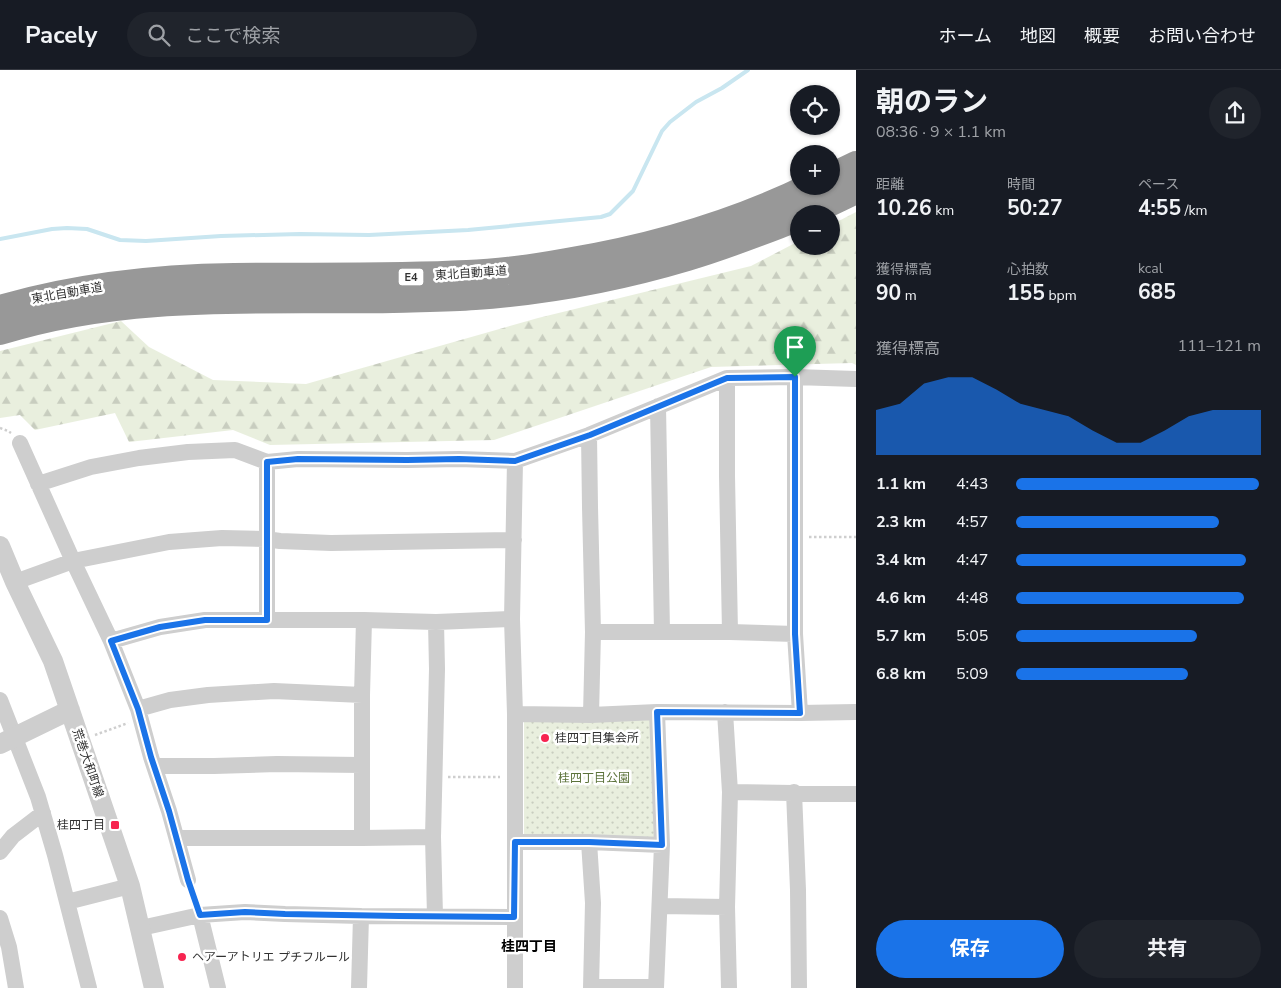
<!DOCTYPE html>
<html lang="ja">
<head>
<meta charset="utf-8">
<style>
  :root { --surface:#171b24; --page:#20242c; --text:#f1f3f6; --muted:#9ea1a6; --line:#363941; --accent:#1a73e8 }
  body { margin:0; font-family:"Nunito Sans","Noto Sans JP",sans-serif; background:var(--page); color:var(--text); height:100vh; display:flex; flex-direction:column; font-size:19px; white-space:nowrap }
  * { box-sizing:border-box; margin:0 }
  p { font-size:16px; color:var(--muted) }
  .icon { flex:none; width:28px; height:28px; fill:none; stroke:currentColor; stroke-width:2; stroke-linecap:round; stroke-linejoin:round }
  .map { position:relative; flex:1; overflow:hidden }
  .details { display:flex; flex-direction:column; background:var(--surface); width:425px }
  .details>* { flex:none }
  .controls { position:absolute; left:790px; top:15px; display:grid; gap:10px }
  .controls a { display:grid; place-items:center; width:50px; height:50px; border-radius:50%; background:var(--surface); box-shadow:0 1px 4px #0004; font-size:25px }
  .pin { position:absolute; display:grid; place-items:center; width:42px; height:42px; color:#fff; margin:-51px -21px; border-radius:50% 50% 50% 0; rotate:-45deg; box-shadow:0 0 5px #0007 }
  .pin .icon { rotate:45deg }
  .round { display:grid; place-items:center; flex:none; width:52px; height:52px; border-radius:26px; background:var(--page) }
  .overview { display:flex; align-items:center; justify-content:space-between; height:85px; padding:0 20px }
  h1 { font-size:28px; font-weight:700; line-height:38px }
  .figures { display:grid; grid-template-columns:repeat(3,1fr); gap:8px; height:85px; padding:5px 20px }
  .figures div { display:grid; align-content:center }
  .figures b { font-size:21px; font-weight:700 }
  .figures small { font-size:14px; font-weight:400 }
  .figures p { font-size:14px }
  .chart { height:140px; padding:10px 20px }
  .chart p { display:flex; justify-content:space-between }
  .chart svg { width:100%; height:90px; margin-top:5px; fill:var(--accent); opacity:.7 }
  .primary-button { display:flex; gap:10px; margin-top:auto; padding:10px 20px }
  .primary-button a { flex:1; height:58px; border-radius:30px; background:var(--accent); color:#fff; font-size:20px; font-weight:700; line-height:58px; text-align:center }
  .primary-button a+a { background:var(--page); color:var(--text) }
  ul { padding:0 20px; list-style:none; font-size:16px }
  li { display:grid; grid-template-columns:80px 60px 1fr; align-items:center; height:38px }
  li i { height:12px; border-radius:6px; background:var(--accent) }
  header { display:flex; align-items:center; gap:30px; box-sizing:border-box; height:70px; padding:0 25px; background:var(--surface); border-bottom:1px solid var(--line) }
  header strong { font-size:24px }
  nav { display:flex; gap:28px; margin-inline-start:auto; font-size:18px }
  .search { width:350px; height:45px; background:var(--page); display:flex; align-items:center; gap:12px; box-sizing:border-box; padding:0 18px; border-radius:28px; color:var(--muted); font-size:19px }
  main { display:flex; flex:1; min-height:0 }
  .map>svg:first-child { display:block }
  .forest { fill:url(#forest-firs) }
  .park { fill:url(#park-dots) }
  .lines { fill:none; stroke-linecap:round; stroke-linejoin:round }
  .stream { stroke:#c9e6f0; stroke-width:4 }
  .path { stroke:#cecece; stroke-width:2.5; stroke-dasharray:2.5 2.5; stroke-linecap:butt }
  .minor { stroke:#cecece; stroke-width:16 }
  .tertiary { stroke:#cecece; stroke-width:20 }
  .motorway { stroke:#989898; stroke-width:28 }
  .route-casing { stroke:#fff; stroke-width:10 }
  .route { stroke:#1a73e8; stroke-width:6 }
  .poi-dot { fill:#f72450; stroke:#fff; stroke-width:2 }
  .labels { text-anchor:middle; stroke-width:5; stroke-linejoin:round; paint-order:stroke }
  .shield { fill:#fff; stroke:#6f6f6f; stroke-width:1 }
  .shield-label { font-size:11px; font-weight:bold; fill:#313131 }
  .street-label { font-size:12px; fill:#313131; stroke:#fff }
  .poi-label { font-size:12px; fill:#313131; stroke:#fff; text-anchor:start }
  .park-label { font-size:12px; fill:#5b7239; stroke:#fff }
  .neighbourhood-label { font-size:14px; font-weight:bold; fill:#000; stroke:#fff }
</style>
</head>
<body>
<header>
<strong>Pacely</strong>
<div class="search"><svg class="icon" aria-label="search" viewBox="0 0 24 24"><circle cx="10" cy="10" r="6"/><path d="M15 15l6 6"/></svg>ここで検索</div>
<nav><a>ホーム</a><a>地図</a><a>概要</a><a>お問い合わせ</a></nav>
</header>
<main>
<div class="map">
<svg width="856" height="918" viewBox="0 0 856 918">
  <defs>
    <pattern id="forest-firs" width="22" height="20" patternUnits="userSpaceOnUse" patternTransform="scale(1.25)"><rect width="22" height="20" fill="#e9efde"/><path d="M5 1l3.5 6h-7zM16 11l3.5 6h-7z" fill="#c8cdbf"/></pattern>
    <pattern id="park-dots" width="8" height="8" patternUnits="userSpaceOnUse" patternTransform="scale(1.25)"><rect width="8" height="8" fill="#e9efde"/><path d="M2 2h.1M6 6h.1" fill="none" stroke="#c8cdbf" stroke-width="1.8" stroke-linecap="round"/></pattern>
  </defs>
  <rect width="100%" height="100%" fill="#fff"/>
  <path class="forest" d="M 856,142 L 856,295 L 852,293 L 711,297 L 494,370 L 270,375 L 233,360 L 129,372 L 115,343 L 35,360 L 20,345 L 0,348 L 0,281 L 121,251 L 149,277 L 213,310 L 306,314 L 538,248 L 751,196 L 799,171 L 799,176 L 831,176 L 831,155 Z"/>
  <path class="park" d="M 651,649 L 655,768 L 524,764 L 524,651 Z"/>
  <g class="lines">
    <path class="stream" d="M 0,169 L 52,159 L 67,158 L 87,159 L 120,170 L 146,171 L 221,166 L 300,164 L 369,165 L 468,160 L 601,147 L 610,144 L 633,121 L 662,61 L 670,52 L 696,32 L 722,18 L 748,0"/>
    <path class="path" d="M 0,358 L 8,361 L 11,363
      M 809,467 L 856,467
      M 95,665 L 128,653
      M 448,707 L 500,707"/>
    <path class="minor" d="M 795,307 L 795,564 L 800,643
      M 727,308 L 727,406 L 730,562
      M 658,336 L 662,562
      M 589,365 L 590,437 L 593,562 L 591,645
      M 20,373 L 73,491 L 111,571 L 138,639 L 151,687 L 169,741 L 188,810
      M 267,392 L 267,550
      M 38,414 L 91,397 L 139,388 L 188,382 L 235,380 L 267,392 L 298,389 L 407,390 L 459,389 L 515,391 L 589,365 L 727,308 L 795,307 L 856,309
      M 15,512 L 73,491 L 169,472 L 222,468 L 266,469 L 280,471 L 331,473 L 514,470
      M 593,562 L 730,562 L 795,564
      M 111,571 L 160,557 L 205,550 L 364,550 L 436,552 L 512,549
      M 0,630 L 38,727 L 55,785 L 89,918
      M 138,639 L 170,630 L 208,625 L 274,621 L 362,625
      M 725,642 L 730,722 L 727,837 L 729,918
      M 515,644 L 591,645 L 657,642 L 800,643 L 856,642
      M 154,696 L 214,696 L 277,694 L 362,695
      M 730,722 L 856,724
      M 794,722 L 798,820 L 799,918
      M 177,768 L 362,768 L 433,767
      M 362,768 L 362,625 L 364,550
      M 515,772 L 589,772 L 662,775
      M 589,772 L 593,833 L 591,918
      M 0,782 L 13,766 L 43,743
      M 67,832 L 130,816
      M 660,836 L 727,837
      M 200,845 L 218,918
      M 435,846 L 433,767 L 437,599 L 436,552
      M 0,848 L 9,877 L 16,918
      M 141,858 L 200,845 L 245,842 L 285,844 L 361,846 L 514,847
      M 591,917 L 656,917
      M 359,918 L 361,846
      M 515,918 L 515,644 L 512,549 L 515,391
      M 656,918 L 662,775 L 657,642"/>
    <path class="tertiary" d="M 0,476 L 15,512 L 53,591 L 130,816 L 154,918
      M 0,674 L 70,640"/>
    <path class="motorway" d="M 831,107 L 856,95
      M 806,144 L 856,120
      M 0,239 C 76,217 156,208 234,207 C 312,206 390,208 467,204 C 501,203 534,198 567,192 C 651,178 735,154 812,116
      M 0,261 C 127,221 262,231 393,229 C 420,228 448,228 475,226 C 545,221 620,207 687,187 C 725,176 762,161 799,147"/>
  </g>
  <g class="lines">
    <defs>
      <path id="route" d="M 795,307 L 795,564 L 800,643 L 657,642 L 662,775 L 589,772 L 515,772 L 514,847 L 399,846 L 285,844 L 245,842 L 200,845 L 188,810 L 169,741 L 151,687 L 138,639 L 111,571 L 160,557 L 205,550 L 267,550 L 267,392 L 298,389 L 407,390 L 459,389 L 515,391 L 590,365 L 727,308 Z"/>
    </defs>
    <use href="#route" class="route-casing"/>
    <use href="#route" class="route"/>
  </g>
  <g class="poi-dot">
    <circle cx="545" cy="668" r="5"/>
    <rect x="110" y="750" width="10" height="10" rx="2.5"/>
    <circle cx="182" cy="887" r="5"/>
  </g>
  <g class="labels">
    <rect class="shield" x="398.5" y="198.5" width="25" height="17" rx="4"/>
    <g class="shield-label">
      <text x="411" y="211">E4</text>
    </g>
    <g class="street-label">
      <text transform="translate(471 203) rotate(-4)" y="4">東北自動車道</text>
      <text transform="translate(67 223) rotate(-10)" y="4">東北自動車道</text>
      <text transform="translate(88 693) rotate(71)" y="4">荒巻大和町線</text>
    </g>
    <g class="poi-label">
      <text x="555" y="672">桂四丁目集会所</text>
      <text x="105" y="759" text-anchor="end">桂四丁目</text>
      <text x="192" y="891">ヘアーアトリエ プチフルール</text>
    </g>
    <g class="park-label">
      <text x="594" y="712">桂四丁目公園</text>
    </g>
    <g class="neighbourhood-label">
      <text x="529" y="881">桂四丁目</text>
    </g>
  </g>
</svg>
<div class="controls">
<a><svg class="icon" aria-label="locate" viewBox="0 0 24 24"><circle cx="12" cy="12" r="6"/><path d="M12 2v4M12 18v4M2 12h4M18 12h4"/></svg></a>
<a>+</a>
<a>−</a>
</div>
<div class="pin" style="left:795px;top:307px;background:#1e9e55"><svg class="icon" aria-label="arrive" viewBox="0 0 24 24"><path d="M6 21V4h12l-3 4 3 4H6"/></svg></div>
</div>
<section class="details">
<div class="overview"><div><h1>朝のラン</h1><p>08:36 · 9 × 1.1 km</p></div><a class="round"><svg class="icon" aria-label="share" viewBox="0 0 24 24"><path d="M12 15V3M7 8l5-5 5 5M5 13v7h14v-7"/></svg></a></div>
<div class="figures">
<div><p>距離</p><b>10.26<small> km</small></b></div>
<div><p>時間</p><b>50:27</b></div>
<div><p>ペース</p><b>4:55<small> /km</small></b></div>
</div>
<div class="figures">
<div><p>獲得標高</p><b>90<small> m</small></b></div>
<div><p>心拍数</p><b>155<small> bpm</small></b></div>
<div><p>kcal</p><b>685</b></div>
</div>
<div class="chart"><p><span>獲得標高</span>111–121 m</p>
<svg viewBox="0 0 160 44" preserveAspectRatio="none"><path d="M0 44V22L10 19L20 9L30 6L40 6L50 12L60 19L70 22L80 25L90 32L100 38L110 38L120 32L130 25L140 22L150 22L160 22V44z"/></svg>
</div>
<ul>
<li><b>1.1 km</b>4:43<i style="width:99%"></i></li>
<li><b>2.3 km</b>4:57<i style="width:83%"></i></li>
<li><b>3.4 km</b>4:47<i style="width:94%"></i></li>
<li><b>4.6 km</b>4:48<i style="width:93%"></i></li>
<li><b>5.7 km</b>5:05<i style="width:74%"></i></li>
<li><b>6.8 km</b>5:09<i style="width:70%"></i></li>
</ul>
<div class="primary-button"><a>保存</a><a>共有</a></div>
</section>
</main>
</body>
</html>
